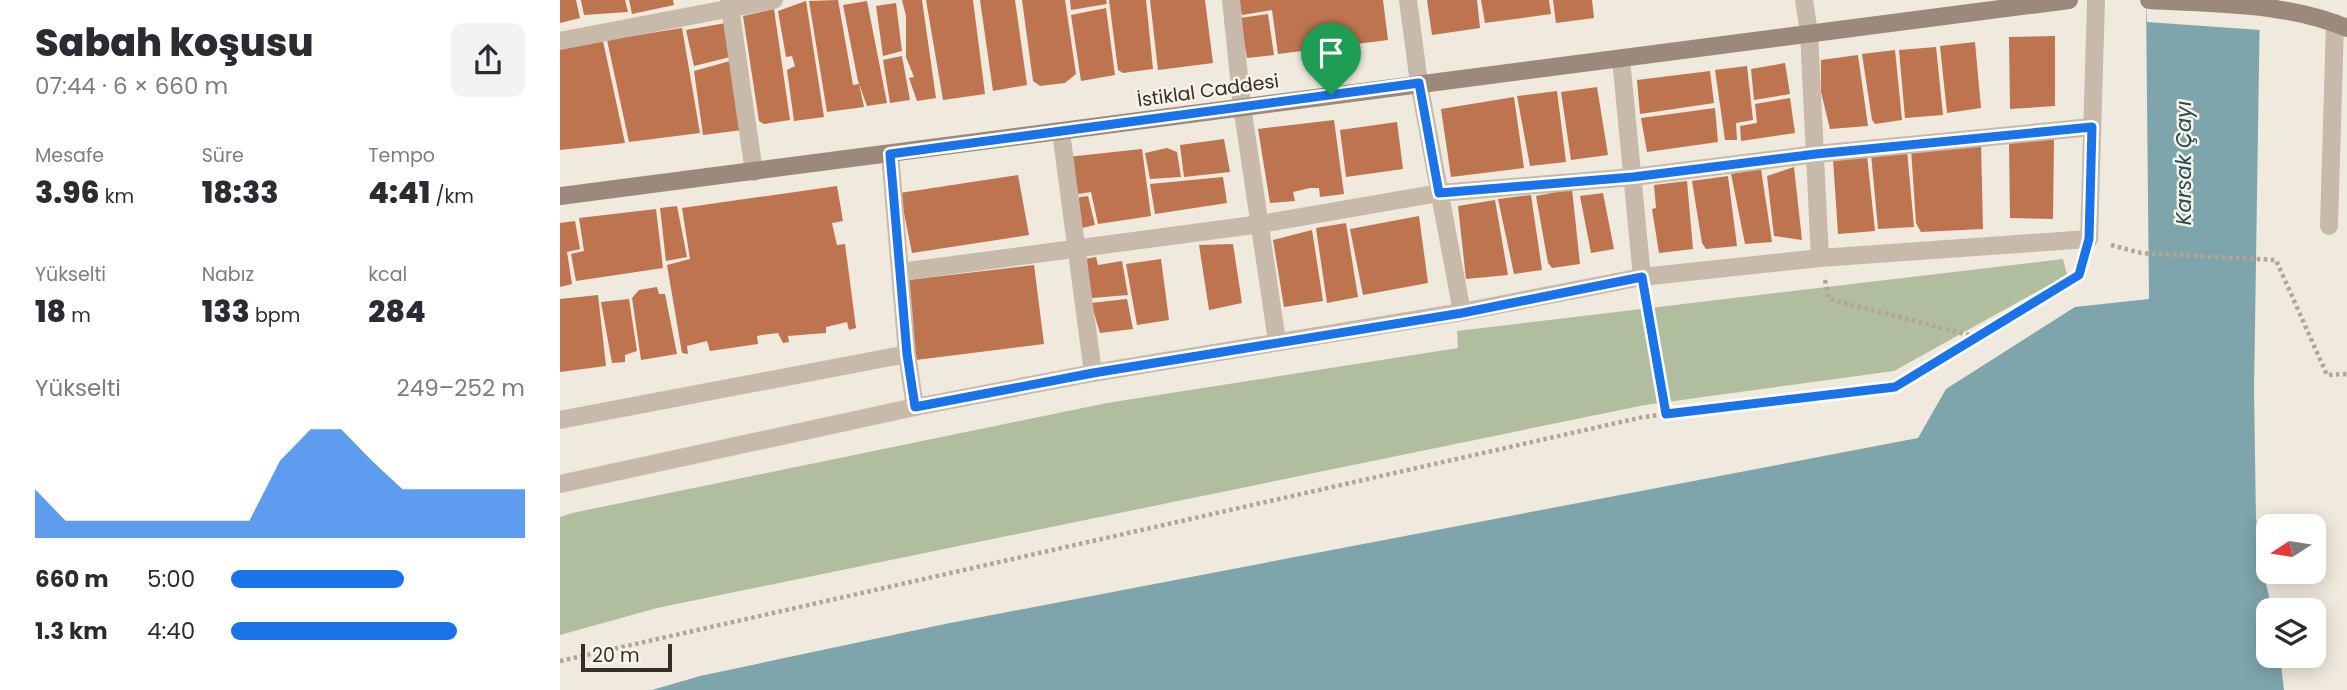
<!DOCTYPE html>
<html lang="tr">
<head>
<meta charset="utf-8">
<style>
  :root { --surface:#fff; --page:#f2f2f3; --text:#2b2b33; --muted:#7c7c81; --accent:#1a73e8 }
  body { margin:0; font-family:Poppins,sans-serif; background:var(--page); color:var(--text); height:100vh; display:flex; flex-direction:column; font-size:26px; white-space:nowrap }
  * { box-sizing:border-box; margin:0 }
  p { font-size:23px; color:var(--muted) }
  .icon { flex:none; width:38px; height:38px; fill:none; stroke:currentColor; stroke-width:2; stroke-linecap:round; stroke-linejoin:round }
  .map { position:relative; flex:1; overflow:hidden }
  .sheet { display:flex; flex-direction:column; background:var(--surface); width:560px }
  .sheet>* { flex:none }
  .needle { width:46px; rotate:258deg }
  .fabs { position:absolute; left:1696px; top:514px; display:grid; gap:14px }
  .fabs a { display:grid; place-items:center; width:70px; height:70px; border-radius:14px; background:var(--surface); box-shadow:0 4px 18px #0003; font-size:35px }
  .scale { position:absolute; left:21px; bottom:18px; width:91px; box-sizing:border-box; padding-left:7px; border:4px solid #362e29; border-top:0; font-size:19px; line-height:24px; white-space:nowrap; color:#362e29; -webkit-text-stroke:5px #f8f3e9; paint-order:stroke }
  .pin { position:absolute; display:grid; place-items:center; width:60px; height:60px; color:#fff; margin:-72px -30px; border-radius:50% 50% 50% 0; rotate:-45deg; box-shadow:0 0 7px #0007 }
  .pin .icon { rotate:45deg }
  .round { display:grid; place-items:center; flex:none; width:74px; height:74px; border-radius:14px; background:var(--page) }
  .head { display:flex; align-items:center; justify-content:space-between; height:119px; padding:0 35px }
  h1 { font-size:38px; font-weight:800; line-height:52px }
  .stats { display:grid; grid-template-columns:repeat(3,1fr); gap:10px; height:119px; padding:7px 35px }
  .stats div { display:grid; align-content:center }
  .stats b { font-size:30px; font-weight:800 }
  .stats small { font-size:19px; font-weight:400 }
  .stats p { font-size:19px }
  .chart { height:196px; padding:14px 35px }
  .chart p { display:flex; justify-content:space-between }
  .chart svg { width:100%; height:126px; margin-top:7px; fill:var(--accent); opacity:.7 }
  ul { padding:0 35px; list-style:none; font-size:23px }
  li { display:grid; grid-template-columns:112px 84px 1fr; align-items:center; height:52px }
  li i { height:18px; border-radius:9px; background:var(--accent) }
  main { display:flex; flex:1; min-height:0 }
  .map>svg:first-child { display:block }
  .green { fill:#b1be9e }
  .water { fill:#7ea5ab }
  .pier { fill:#f0e9dd }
  .building { fill:#bd744f }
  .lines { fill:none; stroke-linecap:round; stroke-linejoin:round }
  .path { stroke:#b3a594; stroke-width:4.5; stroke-dasharray:3.5 3.5; stroke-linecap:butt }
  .service { stroke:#c8baaa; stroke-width:18 }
  .minor { stroke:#c8baaa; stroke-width:18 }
  .tertiary { stroke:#c8baaa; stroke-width:18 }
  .secondary { stroke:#9b8a7b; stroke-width:18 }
  .route-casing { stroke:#fff; stroke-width:14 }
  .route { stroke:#1a73e8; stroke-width:9 }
  .labels { text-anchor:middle; stroke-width:5; stroke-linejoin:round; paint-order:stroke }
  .street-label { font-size:19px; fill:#362e29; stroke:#f8f3e9 }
  .water-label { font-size:21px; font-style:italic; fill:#224c54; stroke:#f8f3e9 }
</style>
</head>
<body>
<main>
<section class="sheet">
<div class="head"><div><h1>Sabah koşusu</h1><p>07:44 · 6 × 660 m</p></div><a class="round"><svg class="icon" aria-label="share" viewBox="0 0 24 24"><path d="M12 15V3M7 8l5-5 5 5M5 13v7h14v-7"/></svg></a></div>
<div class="stats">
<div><p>Mesafe</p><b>3.96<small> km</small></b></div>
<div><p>Süre</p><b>18:33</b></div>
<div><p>Tempo</p><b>4:41<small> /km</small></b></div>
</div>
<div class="stats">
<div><p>Yükselti</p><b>18<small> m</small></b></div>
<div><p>Nabız</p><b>133<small> bpm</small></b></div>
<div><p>kcal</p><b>284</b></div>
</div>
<div class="chart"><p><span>Yükselti</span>249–252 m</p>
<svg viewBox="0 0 160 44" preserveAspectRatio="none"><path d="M0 44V27L10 38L20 38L30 38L40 38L50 38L60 38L70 38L80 17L90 6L100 6L110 17L120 27L130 27L140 27L150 27L160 27V44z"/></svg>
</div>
<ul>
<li><b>660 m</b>5:00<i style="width:59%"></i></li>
<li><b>1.3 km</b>4:40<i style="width:77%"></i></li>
</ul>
</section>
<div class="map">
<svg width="1787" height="690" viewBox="0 0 1787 690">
  <rect width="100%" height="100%" fill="#f0e9dd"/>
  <path class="green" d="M 1503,259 L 1507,275 L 1334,371 L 1085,405 L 97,608 L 0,635 L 0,517 L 12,513 L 547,403 L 898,348 L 897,331 Z"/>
  <path class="water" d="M 1586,0 L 1700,0 L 1694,391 L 1696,519 L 1702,569 L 1713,611 L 1708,611 L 1708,656 L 1720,656 L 1724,690 L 92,690 L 140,676 L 385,624 L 1358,438 L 1386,389 L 1515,307 L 1589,299 Z"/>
  <path class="pier" d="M 1586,0 L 1700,0 L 1700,30 L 1587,22 Z"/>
  <path class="building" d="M 0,0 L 16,0 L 20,18 L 0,23 Z
    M 21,0 L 65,0 L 68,12 L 24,15 Z
    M 69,0 L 113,0 L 114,5 L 72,14 Z
    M 278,0 L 293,85 L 299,84 L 304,107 L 267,112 L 249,1 Z
    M 342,0 L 362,0 L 376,98 L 357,101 L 349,78 L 354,77 L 346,57 L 346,16 Z
    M 366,0 L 413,0 L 425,94 L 383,100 Z
    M 420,0 L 455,0 L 467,85 L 433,91 Z
    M 462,0 L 505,0 L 516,74 L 505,83 L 480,86 L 473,81 Z
    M 510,0 L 546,0 L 547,4 L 511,10 Z
    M 549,0 L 586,0 L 593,69 L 563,73 L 558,70 Z
    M 590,0 L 645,0 L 653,63 L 598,70 Z
    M 679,0 L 823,0 L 828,40 L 718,54 L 712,10 L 682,15 Z
    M 867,0 L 917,0 L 920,28 L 872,35 Z
    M 921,0 L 989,0 L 991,14 L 925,23 Z
    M 993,0 L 1032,0 L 1034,18 L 996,23 Z
    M 246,1 L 264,117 L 234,121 L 227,70 L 235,66 L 232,56 L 226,57 L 218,11 Z
    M 307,1 L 327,103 L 307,106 L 298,81 L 283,5 Z
    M 336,3 L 342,51 L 323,56 L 316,6 Z
    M 546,8 L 555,75 L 521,81 L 511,15 Z
    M 214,9 L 230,120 L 204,124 L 199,121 L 183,16 Z
    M 708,14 L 714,55 L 687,58 L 680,18 Z
    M 166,23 L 170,57 L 134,66 L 126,30 Z
    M 122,28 L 140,133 L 69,142 L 47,40 Z
    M 1495,36 L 1495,106 L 1450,109 L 1449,37 Z
    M 43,41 L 65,143 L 0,150 L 0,49 Z
    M 1415,42 L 1421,108 L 1387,113 L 1380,46 Z
    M 1376,47 L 1383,115 L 1345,118 L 1339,50 Z
    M 1335,50 L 1342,120 L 1315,124 L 1312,120 L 1302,54 Z
    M 1298,55 L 1308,126 L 1270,129 L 1261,92 L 1261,60 Z
    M 342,56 L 350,100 L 330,103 L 323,60 Z
    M 170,61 L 182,130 L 143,135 L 134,71 Z
    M 1225,63 L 1230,94 L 1194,100 L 1191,69 Z
    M 1187,66 L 1193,120 L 1176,123 L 1177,140 L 1165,140 L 1155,70 Z
    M 1150,71 L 1154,103 L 1080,114 L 1077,80 Z
    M 1037,87 L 1048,155 L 1011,160 L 1001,92 Z
    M 997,91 L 1006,162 L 970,166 L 957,96 Z
    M 954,97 L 964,168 L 891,177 L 881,109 Z
    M 1230,98 L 1235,133 L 1181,141 L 1180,126 L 1197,123 L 1195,104 Z
    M 1155,108 L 1158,142 L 1087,152 L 1081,118 Z
    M 774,120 L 784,194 L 760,197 L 759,188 L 750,188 L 733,192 L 735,201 L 710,203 L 698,129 Z
    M 837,122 L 843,169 L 786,177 L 780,130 Z
    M 1494,138 L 1493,219 L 1450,218 L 1449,140 Z
    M 664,139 L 670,172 L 624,177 L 620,145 Z
    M 1421,143 L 1423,229 L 1361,232 L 1356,223 L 1351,149 Z
    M 607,148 L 617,152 L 621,177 L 590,179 L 585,153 Z
    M 582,149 L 591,216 L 538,224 L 531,192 L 518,194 L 507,157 Z
    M 1347,150 L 1354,227 L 1318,229 L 1311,154 Z
    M 1307,155 L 1315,231 L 1278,234 L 1273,159 Z
    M 1234,167 L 1242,240 L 1214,236 L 1207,176 Z
    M 1201,169 L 1212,242 L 1185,244 L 1171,174 Z
    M 458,175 L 469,235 L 352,253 L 340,193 Z
    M 1168,176 L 1177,246 L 1146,249 L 1142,243 L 1132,181 Z
    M 663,177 L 667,203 L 595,214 L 590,184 Z
    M 1127,181 L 1133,249 L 1099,253 L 1092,209 L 1096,208 L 1094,185 Z
    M 277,186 L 283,221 L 272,223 L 277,245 L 285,244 L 296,328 L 289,330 L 287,322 L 266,327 L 266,333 L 228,336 L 229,342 L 223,343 L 218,333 L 202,335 L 197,336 L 198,344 L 150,351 L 147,341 L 127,346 L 128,354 L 122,353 L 107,265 L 130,259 L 122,208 Z
    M 1012,189 L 1020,264 L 992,268 L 988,263 L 976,196 Z
    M 1043,193 L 1054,249 L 1031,253 L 1020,196 Z
    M 971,195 L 982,270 L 954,274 L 938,199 Z
    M 528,196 L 535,225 L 522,228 L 515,198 Z
    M 935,200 L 948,275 L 906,279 L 898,206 Z
    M 117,206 L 127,257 L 106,261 L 100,208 Z
    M 96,209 L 103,268 L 16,281 L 11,254 L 24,251 L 19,218 Z
    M 859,216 L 868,283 L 803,295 L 790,229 Z
    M 15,221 L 20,249 L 7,252 L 12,284 L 0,287 L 0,223 Z
    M 786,223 L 798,297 L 767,303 L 756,228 Z
    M 752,230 L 763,301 L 724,307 L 713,240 Z
    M 673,244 L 682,303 L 649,310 L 639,245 Z
    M 536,257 L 538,265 L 562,261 L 568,295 L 532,298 L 525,259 Z
    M 601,259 L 609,320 L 577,325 L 566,264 Z
    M 474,265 L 484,344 L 356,360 L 348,280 Z
    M 97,287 L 99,294 L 105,294 L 117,354 L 81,360 L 72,298 L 79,290 Z
    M 38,295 L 46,366 L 0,372 L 0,299 Z
    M 69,299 L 77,351 L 65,355 L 65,362 L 52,363 L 41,302 Z
    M 567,299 L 573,329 L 540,333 L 531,303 Z"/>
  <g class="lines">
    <path class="path" d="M 1551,245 L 1581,253 L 1716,260 L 1767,375 L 1787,374
      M 1265,280 L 1269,299 L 1417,337
      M 1086,299 L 1106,414
      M 0,661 L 1083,417 L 1335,387 L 1519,275 L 1522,263"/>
    <path class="service" d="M 1769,226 L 1775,23"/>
    <path class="minor" d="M 169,0 L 194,172
      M 671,0 L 682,106 L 717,341
      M 848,0 L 859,83 L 902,312
      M 1244,0 L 1249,33 L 1260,258
      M 0,41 L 214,0
      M 1061,59 L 1082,277
      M 501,132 L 533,373
      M 330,154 L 347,354 L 355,407
      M 340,272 L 701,224 L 879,193 L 1073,177 L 1256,154 L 1532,127
      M 0,420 L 347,354"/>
    <path class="tertiary" d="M 0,484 L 355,407 L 533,373 L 902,312 L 1082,277 L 1260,258 L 1529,239 L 1536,0"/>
    <path class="secondary" d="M 1589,0 C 1656,4 1724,2 1787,28
      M 0,196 L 1509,0"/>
  </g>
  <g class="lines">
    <defs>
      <path id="route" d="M 859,83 L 879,193 L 1073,177 L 1256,154 L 1532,127 L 1529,239 L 1519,275 L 1335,387 L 1106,414 L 1082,277 L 902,313 L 533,373 L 355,407 L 347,354 L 330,154 Z"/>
    </defs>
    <use href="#route" class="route-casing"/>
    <use href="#route" class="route"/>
  </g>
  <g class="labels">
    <g class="street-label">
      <text transform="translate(648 90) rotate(-8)" y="7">İstiklal Caddesi</text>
    </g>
    <g class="water-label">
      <text transform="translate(1624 163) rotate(-90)" y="7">Karsak Çayı</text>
    </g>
  </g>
</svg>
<div class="fabs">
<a><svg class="needle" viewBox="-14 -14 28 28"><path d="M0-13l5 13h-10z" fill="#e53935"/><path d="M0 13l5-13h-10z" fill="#7c7c81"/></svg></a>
<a><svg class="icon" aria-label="layers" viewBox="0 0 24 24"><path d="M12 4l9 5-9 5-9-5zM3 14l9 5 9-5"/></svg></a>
</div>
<div class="scale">20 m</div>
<div class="pin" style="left:771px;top:95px;background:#1e9e55"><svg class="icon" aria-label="arrive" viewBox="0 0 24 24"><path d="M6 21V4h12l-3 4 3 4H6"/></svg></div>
</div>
</main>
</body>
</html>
